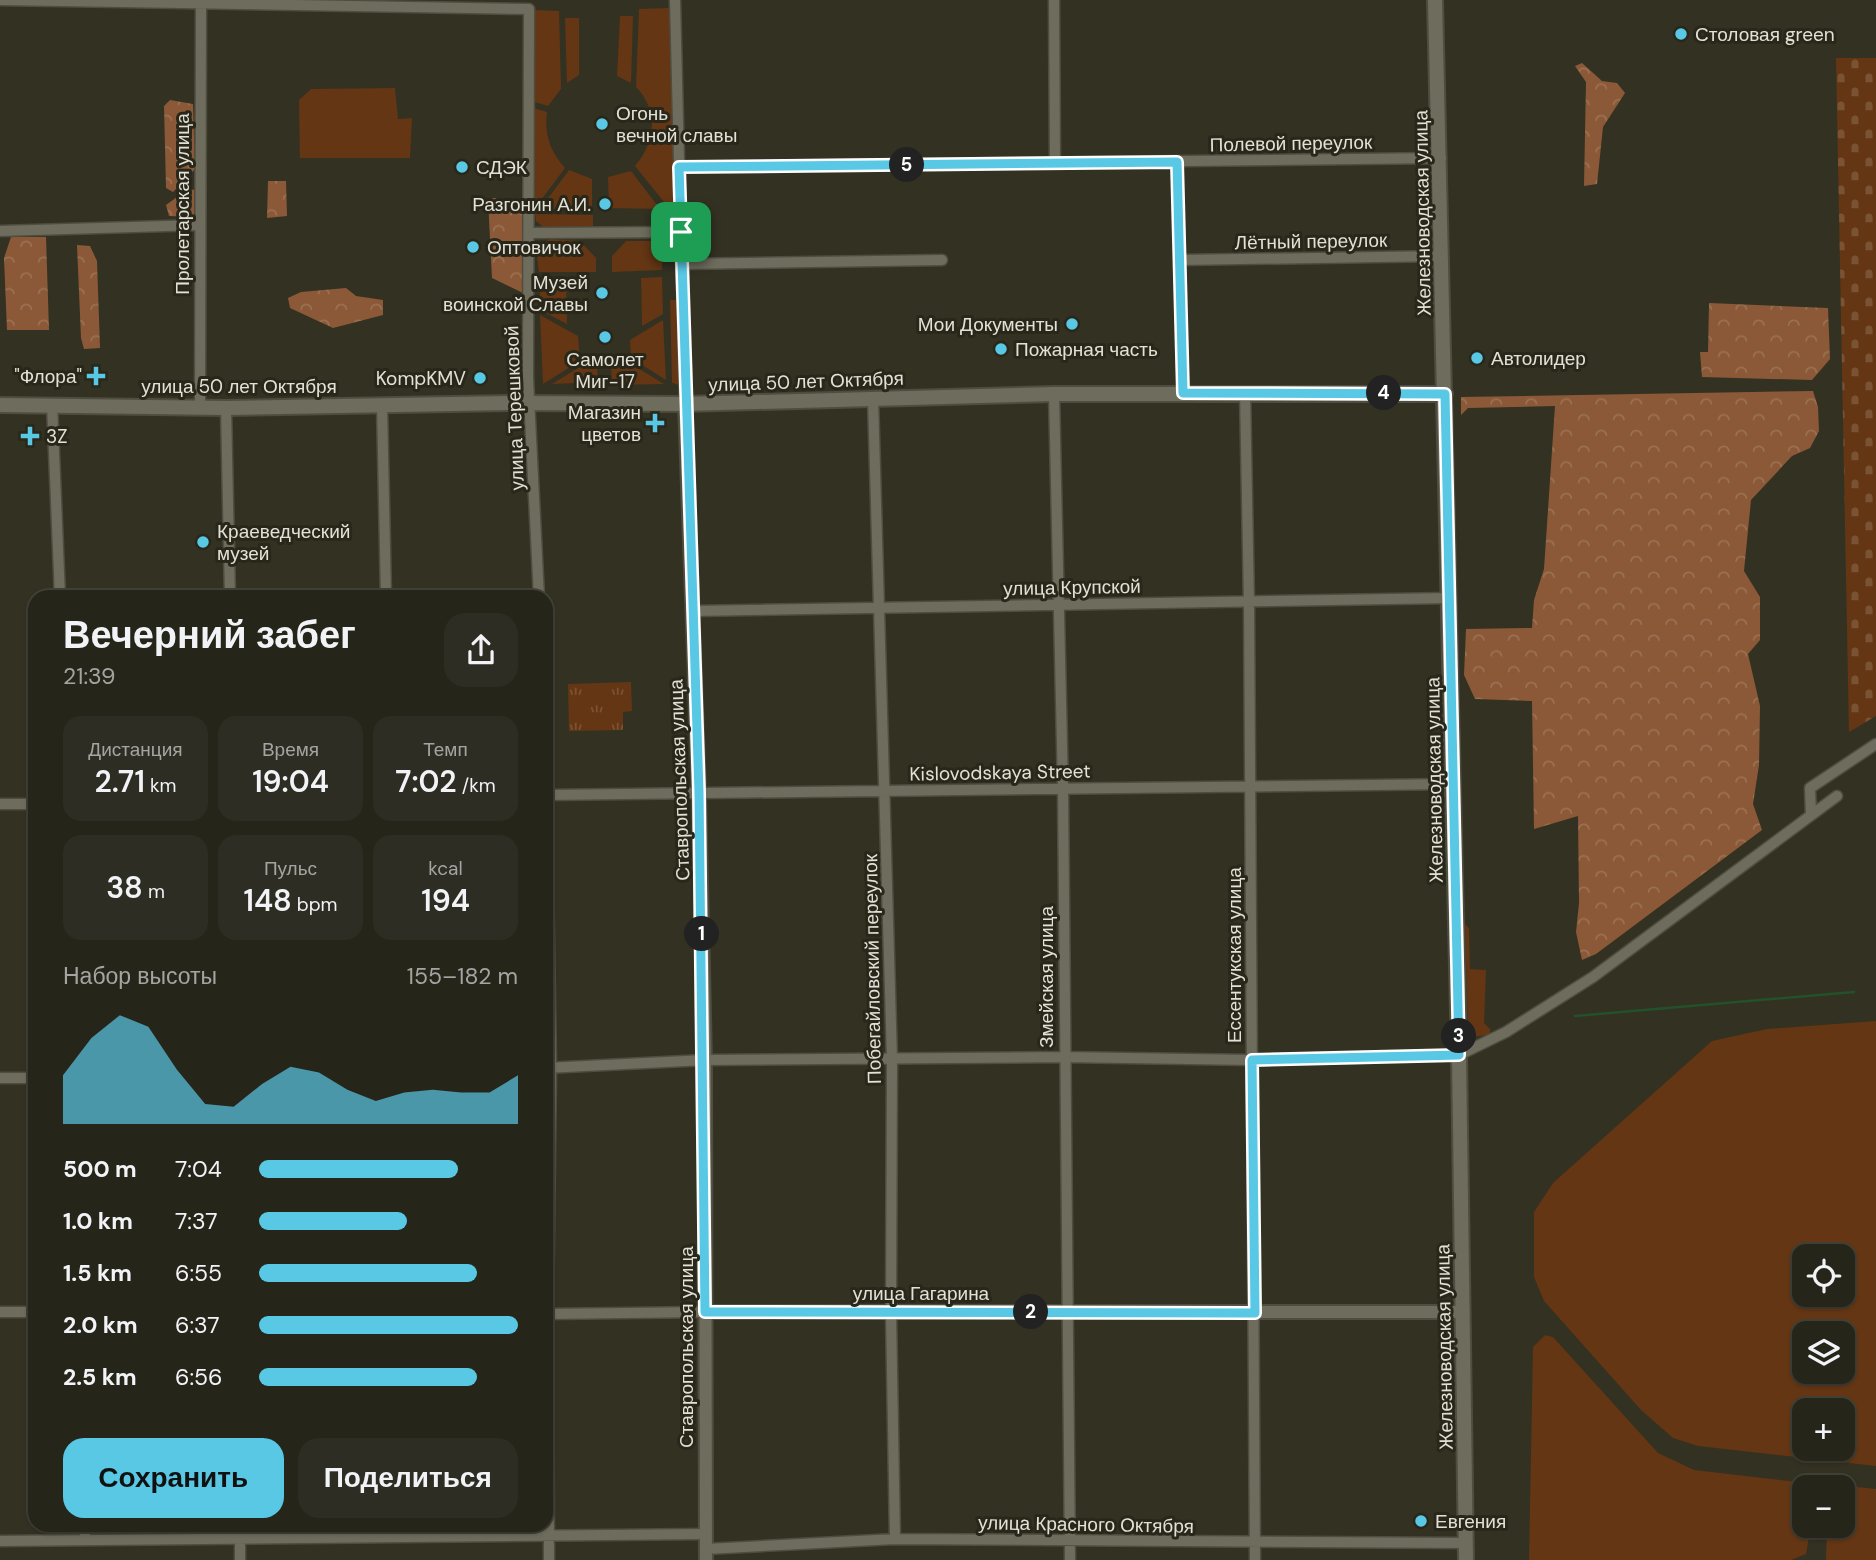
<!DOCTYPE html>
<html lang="ru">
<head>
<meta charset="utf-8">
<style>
  :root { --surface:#26251a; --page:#2e2d23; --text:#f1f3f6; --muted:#a4a5a2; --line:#424239; --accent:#59c8e5 }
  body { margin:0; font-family:"DM Sans",sans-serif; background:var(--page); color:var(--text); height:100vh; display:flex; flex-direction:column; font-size:26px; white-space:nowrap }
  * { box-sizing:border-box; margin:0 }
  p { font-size:23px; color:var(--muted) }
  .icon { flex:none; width:38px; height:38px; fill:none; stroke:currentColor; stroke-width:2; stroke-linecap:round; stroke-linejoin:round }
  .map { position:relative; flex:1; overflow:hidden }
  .drawer { position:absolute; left:28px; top:590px; width:525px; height:942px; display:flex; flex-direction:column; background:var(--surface); border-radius:21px; box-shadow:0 2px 5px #0004,0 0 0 2px var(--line) }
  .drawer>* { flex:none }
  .controls { position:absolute; left:1792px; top:1244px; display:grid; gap:14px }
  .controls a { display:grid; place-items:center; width:63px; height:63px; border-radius:14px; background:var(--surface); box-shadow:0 2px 5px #0004,0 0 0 2px var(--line); font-size:35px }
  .pin { position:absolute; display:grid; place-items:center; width:60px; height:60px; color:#fff; margin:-30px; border-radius:14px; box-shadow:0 4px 10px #0006 }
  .km { position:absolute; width:35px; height:35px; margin:-18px; border-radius:50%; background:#222; color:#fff; font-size:19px; line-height:35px; text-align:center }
  .round { display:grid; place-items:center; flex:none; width:74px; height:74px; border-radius:21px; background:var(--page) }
  .overview { display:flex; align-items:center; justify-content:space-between; height:119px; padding:0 35px }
  h1 { font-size:38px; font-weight:600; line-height:52px }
  .stats { display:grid; grid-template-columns:repeat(3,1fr); gap:10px; height:119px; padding:7px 35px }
  .stats div { display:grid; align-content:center; border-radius:18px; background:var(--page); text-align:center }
  .stats b { font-size:30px; font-weight:600 }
  .stats small { font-size:19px; font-weight:400 }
  .stats p { font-size:19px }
  .chart { height:196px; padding:14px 35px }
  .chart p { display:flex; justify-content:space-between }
  .chart svg { width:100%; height:126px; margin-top:7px; fill:var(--accent); opacity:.7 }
  .primary-button { display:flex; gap:14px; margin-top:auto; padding:14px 35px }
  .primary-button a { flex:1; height:80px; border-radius:21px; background:var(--accent); color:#111; font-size:28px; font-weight:600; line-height:80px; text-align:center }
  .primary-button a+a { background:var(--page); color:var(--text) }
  ul { padding:0 35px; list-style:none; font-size:23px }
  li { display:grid; grid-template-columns:112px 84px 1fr; align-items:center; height:52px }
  li i { height:18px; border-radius:9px; background:var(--accent) }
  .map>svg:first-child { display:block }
  .grass { fill:#643614; fill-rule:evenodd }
  .forest { fill:url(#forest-crowns) }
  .cemetery { fill:url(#cemetery-stones) }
  .park { fill:url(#park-tufts) }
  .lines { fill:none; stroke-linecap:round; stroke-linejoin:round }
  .stream { stroke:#23512b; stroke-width:2.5 }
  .minor-casing { stroke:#4f4d40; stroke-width:13 }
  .tertiary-casing { stroke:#4f4d40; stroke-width:16 }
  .secondary-casing { stroke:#4f4d40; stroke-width:18 }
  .minor { stroke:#6e6c5c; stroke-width:10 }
  .tertiary { stroke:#6e6c5c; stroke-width:12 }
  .secondary { stroke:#6e6c5c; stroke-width:14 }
  .route-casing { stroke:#fff; stroke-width:14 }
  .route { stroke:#59c8e5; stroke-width:9 }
  .poi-dot { fill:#59c8e5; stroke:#292719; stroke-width:2.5 }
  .labels { text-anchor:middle; stroke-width:6; stroke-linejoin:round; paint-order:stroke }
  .poi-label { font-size:19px; fill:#e2e0d7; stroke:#292719; text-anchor:start }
  .street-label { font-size:19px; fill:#e2e0d7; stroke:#292719 }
</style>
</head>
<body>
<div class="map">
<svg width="1876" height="1560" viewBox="0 0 1876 1560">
  <defs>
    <pattern id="forest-crowns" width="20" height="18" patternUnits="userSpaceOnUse" patternTransform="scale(1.75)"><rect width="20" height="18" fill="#8b5937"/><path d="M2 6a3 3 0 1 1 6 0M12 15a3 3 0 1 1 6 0" fill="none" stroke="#9b7153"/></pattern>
    <pattern id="cemetery-stones" width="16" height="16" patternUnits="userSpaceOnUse" patternTransform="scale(1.75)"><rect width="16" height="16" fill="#643614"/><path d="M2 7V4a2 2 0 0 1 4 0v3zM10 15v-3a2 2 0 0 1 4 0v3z" fill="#7a5335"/></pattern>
    <pattern id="park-tufts" width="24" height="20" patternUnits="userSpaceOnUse" patternTransform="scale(1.75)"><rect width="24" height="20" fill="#643614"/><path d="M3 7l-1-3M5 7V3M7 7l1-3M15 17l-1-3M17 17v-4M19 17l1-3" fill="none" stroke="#7a5335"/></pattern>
  </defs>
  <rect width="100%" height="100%" fill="#333122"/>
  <path class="grass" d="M 669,8 L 675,207 L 668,207 L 635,166 C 656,141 659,111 636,87 L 639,9 Z
    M 535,10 L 559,11 L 561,89 L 548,106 L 535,102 Z
    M 620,16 L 633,16 L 631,83 L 617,76 Z
    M 565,18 L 579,18 L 579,75 L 567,83 Z
    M 395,88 L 398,119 L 412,118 L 410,158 L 300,158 L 300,166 L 299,100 L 311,89 Z
    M 534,108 L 547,112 C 544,133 550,152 565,168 L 535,208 Z
    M 569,170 L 592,179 L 592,209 L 540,209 Z
    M 631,171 L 660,209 L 609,208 L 608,177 Z
    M 535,214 L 593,215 L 593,231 L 548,231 L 536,221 Z
    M 550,239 L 580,241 L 596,258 L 596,272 L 539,272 L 536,249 Z
    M 626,241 L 663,241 L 662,270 L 612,272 L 612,256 Z
    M 662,277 L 663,314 L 642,326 L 641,278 Z
    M 566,279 L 567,324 L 540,310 L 540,280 Z
    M 670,300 L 677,300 L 679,385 L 672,383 Z
    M 540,315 L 578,336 L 580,361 L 543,384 Z
    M 663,320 L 666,380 L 631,358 L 630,340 Z
    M 628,362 L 664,384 L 612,385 L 611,365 Z
    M 583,365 L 597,366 L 598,382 L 552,384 Z
    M 1465,924 L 1469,928 L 1470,969 L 1486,970 L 1484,1023 L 1491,1030 L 1488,1035 L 1472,1037 L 1468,1030 Z
    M 1876,1021 L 1876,1466 L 1698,1446 L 1673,1438 L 1641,1410 L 1544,1301 L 1534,1277 L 1534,1212 L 1553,1183 L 1712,1041 L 1767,1029 ZM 1804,1256 L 1843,1256 L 1843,1295 L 1804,1295 ZM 1804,1334 L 1843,1334 L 1843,1372 L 1804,1372 ZM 1804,1410 L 1843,1410 L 1843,1449 L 1804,1449 Z
    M 1545,1335 L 1553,1337 L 1658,1453 L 1694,1470 L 1806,1483 L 1808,1487 L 1804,1488 L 1804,1526 L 1811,1526 L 1806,1554 L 1791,1560 L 1529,1560 L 1533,1347 Z
    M 1838,1485 L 1876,1489 L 1876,1560 L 1826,1560 L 1827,1526 L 1843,1526 L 1843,1488 L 1834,1487 Z"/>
  <path class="forest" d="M 1582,63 L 1602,81 L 1617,83 L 1625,93 L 1603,127 L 1597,184 L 1584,186 L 1586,82 L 1575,66 Z
    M 170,100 L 193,104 L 195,169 L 173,192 L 166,188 L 164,106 Z
    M 268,181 L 286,181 L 287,216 L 267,218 Z
    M 188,189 L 195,190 L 196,217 L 169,216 L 166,205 Z
    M 496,198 L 526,215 L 523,293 L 492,278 L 488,199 Z
    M 11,237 L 46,237 L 49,330 L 7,330 L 4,258 Z
    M 77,245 L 90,246 L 97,261 L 100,348 L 84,349 L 81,338 Z
    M 346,288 L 356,296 L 383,300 L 383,315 L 333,328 L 290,308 L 288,298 L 301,292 Z
    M 1709,303 L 1828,308 L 1830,359 L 1812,380 L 1702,377 L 1700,352 L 1708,352 Z
    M 1813,391 L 1818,407 L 1819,431 L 1810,448 L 1792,456 L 1751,500 L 1744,571 L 1760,597 L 1760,640 L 1748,654 L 1760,706 L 1759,765 L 1753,804 L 1762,830 L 1596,954 L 1582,960 L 1576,932 L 1579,903 L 1578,816 L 1534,829 L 1532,701 L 1475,699 L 1464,675 L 1466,629 L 1532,628 L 1534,600 L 1544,569 L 1555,406 L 1468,408 L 1461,415 L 1461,397 Z"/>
  <path class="cemetery" d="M 1836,58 L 1876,58 L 1876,716 L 1849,732 Z"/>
  <path class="park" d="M 631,682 L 632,711 L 623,712 L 623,730 L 569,731 L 568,684 Z"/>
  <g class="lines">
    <path class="stream" d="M 1575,1016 L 1854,992"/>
    <defs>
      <path id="minor" d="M 0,0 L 529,9 L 528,378 L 539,597
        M 675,0 L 685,404
        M 1054,0 L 1055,163
        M 1177,162 L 1183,393
        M 679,167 L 1441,158
        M 0,231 L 200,225
        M 531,233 L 681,232
        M 1180,260 L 1442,256
        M 681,264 L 942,260
        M 1245,392 L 1249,603 L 1255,1560
        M 1054,394 L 1063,789 L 1070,1560
        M 873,399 L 892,1060 L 891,1314 L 895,1539
        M 52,404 L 60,597
        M 382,404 L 386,597
        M 200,407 L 201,2
        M 226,408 L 230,597
        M 693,611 L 1450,598
        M 546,753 L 551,1067 L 548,1314 L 549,1560
        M 546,795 L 1454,784
        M 0,804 L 35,804
        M 1811,815 L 1810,788 L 1876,744
        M 546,1068 L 705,1060 L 1063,1057 L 1252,1060 L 1459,1055 L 1506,1032 L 1593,977 L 1837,796
        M 0,1078 L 35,1078
        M 0,1312 L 35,1312
        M 546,1314 L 705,1312
        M 85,1524 L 85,1539
        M 240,1524 L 240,1560
        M 0,1541 L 706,1534
        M 706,1549 L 895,1539 L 1466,1543"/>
      <path id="tertiary" d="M 685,404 L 699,792 L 705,1060 L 706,1560
        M 705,1312 L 1463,1312"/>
      <path id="secondary" d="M 1435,0 L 1459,1055 L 1466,1560
        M 0,405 L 226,408 L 514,403 L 685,404 L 1054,394 L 1445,394"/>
    </defs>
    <use href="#minor" class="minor-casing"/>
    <use href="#tertiary" class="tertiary-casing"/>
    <use href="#secondary" class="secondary-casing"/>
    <use href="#minor" class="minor"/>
    <use href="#tertiary" class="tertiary"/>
    <use href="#secondary" class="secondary"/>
  </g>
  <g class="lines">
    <defs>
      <path id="route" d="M 1177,162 L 1183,393 L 1445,394 L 1459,1055 L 1252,1060 L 1255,1313 L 705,1312 L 699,792 L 679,167 Z"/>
    </defs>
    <use href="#route" class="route-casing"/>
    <use href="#route" class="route"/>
  </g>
  <g class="poi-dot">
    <circle cx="1681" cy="34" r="7"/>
    <circle cx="602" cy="124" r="7"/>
    <circle cx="462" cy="167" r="7"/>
    <circle cx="605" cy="204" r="7"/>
    <circle cx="473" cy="247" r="7"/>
    <circle cx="602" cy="293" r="7"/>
    <circle cx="1072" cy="324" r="7"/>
    <circle cx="605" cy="337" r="7"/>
    <circle cx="1001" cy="349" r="7"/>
    <circle cx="1477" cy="358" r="7"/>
    <path d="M92.5 365.5h7v7h7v7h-7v7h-7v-7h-7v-7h7z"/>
    <circle cx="480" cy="378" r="7"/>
    <path d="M651.5 412.5h7v7h7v7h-7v7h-7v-7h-7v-7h7z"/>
    <path d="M26.5 425.5h7v7h7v7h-7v7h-7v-7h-7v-7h7z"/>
    <circle cx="203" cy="542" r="7"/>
    <circle cx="1421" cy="1521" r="7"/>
  </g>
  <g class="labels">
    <g class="poi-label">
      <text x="1695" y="41">Столовая green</text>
      <text x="616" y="120">Огонь<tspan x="616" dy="22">вечной славы</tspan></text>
      <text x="476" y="174">СДЭК</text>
      <text x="591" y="211" text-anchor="end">Разгонин А.И.</text>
      <text x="487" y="254">Оптовичок</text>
      <text x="588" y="289" text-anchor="end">Музей<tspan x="588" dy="22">воинской Славы</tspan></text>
      <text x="1058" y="331" text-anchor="end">Мои Документы</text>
      <text x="1015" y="356">Пожарная часть</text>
      <text x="1491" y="365">Автолидер</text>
      <text x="605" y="366" text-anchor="middle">Самолет<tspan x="605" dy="22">Миг-17</tspan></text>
      <text x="82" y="383" text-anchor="end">"Флора"</text>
      <text x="466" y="385" text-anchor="end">KompKMV</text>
      <text x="641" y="419" text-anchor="end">Магазин<tspan x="641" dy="22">цветов</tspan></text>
      <text x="46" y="443">3Z</text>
      <text x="217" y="538">Краеведческий<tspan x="217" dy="22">музей</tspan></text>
      <text x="1435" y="1528">Евгения</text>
    </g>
    <g class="street-label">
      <text transform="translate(1291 143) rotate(-1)" y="7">Полевой переулок</text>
      <text transform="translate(182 204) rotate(-90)" y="7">Пролетарская улица</text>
      <text transform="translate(1422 213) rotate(-91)" y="7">Железноводская улица</text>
      <text transform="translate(1311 241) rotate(-1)" y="7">Лётный переулок</text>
      <text transform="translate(806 381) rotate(-2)" y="7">улица 50 лет Октября</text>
      <text x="239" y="393">улица 50 лет Октября</text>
      <text transform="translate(514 408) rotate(-92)" y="7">улица Терешковой</text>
      <text transform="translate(1072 587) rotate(-1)" y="7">улица Крупской</text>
      <text transform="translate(1000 772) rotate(-1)" y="7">Kislovodskaya Street</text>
      <text transform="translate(679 780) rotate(-92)" y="7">Ставропольская улица</text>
      <text transform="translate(1434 780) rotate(-91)" y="7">Железноводская улица</text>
      <text transform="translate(1234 955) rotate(-90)" y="7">Ессентукская улица</text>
      <text transform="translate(872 969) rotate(-91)" y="7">Побегайловский переулок</text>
      <text transform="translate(1046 977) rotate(-90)" y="7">Змейская улица</text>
      <text x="921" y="1300">улица Гагарина</text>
      <text transform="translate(686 1347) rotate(-90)" y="7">Ставропольская улица</text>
      <text transform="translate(1444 1347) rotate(-91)" y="7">Железноводская улица</text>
      <text transform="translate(1086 1524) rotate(1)" y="7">улица Красного Октября</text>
    </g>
  </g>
</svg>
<div class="controls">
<a><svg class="icon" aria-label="locate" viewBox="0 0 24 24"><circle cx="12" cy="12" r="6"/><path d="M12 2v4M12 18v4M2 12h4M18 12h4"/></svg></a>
<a><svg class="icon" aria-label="layers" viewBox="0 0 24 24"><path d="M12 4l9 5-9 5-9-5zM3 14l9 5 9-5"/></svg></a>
<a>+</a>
<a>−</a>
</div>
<div class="pin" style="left:681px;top:232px;background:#1e9e55"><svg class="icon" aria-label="arrive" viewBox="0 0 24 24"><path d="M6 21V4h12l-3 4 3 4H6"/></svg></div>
<b class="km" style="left:702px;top:934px">1</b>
<b class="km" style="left:1031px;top:1312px">2</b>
<b class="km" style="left:1459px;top:1036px">3</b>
<b class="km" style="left:1384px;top:393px">4</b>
<b class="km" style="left:907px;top:165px">5</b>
<section class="drawer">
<div class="overview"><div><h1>Вечерний забег</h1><p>21:39</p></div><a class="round"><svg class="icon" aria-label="share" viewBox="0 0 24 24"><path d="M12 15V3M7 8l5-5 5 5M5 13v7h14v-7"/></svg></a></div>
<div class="stats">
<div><p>Дистанция</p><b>2.71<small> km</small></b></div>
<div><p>Время</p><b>19:04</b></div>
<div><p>Темп</p><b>7:02<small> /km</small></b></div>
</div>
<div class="stats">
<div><b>38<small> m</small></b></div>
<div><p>Пульс</p><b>148<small> bpm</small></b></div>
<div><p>kcal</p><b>194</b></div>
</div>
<div class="chart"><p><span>Набор высоты</span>155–182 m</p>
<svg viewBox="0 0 160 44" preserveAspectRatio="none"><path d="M0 44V27L10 14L20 6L30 10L40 25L50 37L60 38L70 30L80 24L90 26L100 32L110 36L120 33L130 32L140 33L150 33L160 27V44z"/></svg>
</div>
<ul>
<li><b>500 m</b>7:04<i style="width:77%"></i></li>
<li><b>1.0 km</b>7:37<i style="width:57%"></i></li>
<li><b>1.5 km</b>6:55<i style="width:84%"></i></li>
<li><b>2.0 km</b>6:37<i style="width:100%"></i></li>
<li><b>2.5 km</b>6:56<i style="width:84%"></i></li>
</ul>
<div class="primary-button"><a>Сохранить</a><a>Поделиться</a></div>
</section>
</div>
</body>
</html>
